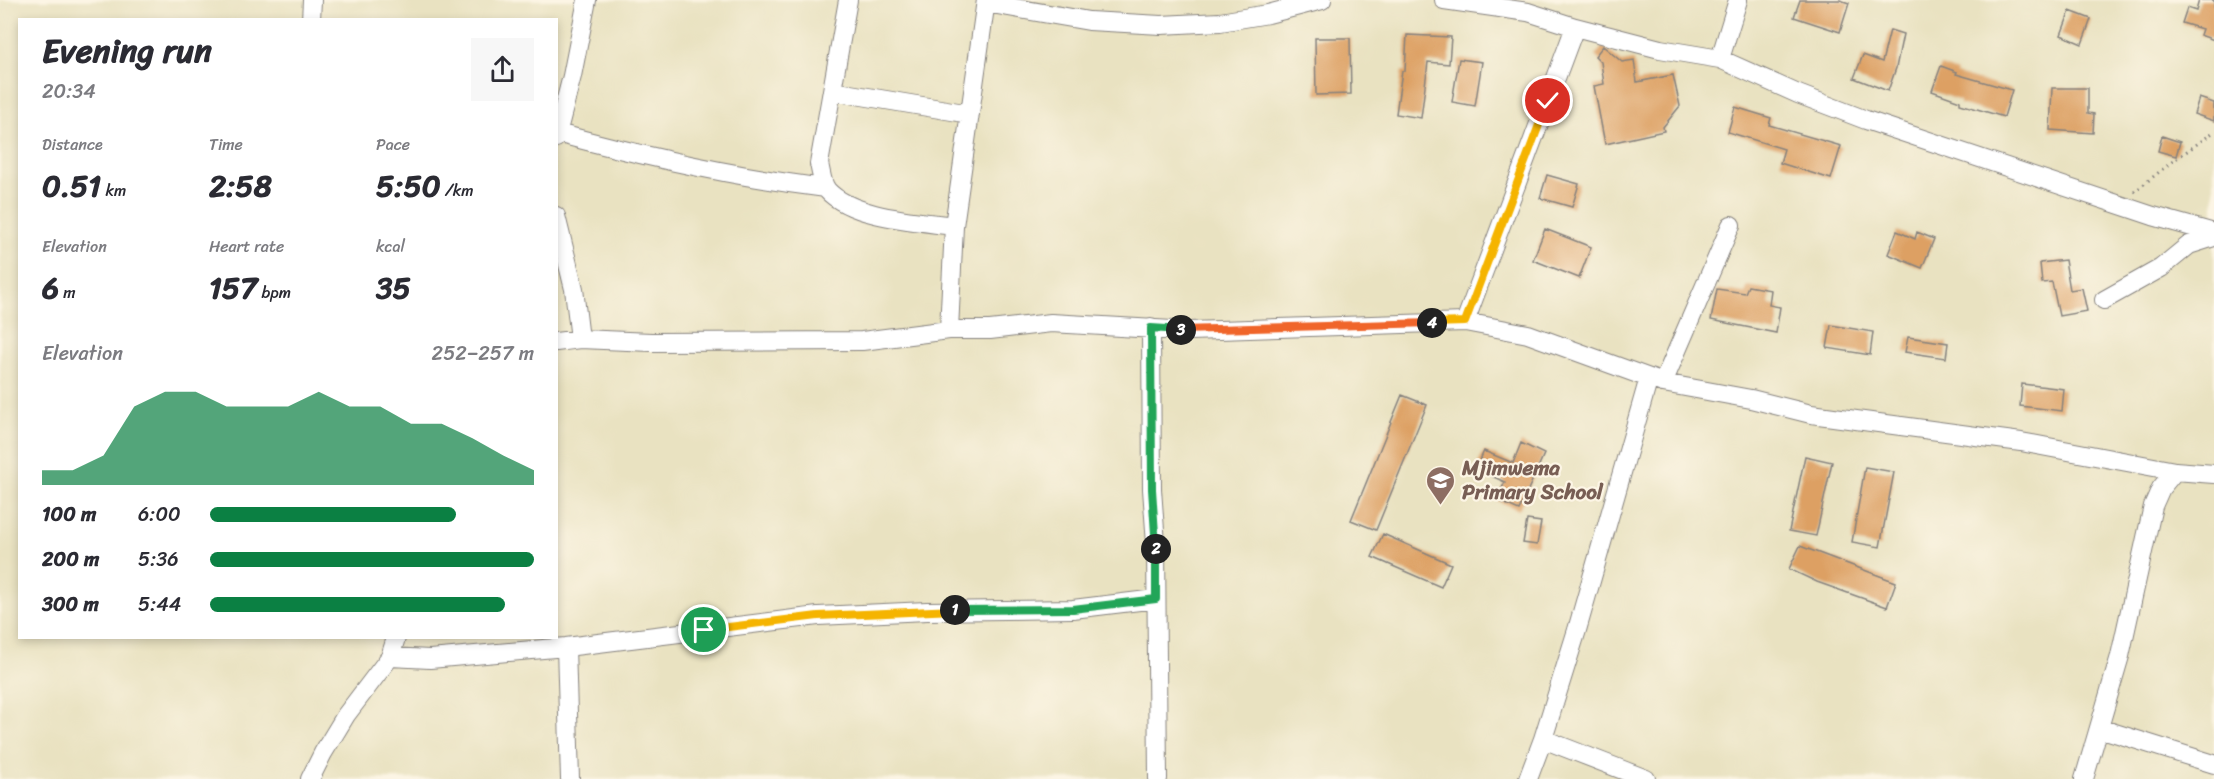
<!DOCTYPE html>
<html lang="en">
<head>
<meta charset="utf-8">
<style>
  :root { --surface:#fff; --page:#f7f7f7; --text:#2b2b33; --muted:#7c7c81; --accent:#0b8043 }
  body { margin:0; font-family:Sriracha,sans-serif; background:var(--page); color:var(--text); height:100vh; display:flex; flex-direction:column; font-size:22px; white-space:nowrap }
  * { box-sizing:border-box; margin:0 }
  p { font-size:20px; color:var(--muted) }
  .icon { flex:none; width:33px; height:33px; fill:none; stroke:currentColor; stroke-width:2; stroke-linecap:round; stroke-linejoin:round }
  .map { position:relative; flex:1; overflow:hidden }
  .sheet { position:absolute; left:18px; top:18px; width:540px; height:621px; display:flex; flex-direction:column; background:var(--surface); border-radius:0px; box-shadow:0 3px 9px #0003 }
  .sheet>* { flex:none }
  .pin { position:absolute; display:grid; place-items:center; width:51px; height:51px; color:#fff; margin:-26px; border:3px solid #fff; border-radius:50%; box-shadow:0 2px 6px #0007 }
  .km { position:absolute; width:30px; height:30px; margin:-15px; border-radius:50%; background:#222; color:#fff; font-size:16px; line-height:30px; text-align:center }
  .round { display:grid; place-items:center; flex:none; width:63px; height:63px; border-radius:0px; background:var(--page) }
  .overview { display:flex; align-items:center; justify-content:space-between; height:102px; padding:0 24px }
  h1 { font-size:33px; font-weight:800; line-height:45px }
  .metrics { display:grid; grid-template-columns:repeat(3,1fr); gap:9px; height:102px; padding:6px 24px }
  .metrics div { display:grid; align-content:center }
  .metrics b { font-size:30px; font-weight:800 }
  .metrics small { font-size:16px; font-weight:400 }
  .metrics p { font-size:16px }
  .chart { height:168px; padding:12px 24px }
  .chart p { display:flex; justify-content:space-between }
  .chart svg { width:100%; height:108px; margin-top:6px; fill:var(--accent); opacity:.7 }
  ul { padding:0 24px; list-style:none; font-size:20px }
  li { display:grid; grid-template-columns:96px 72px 1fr; align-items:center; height:45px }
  li i { height:15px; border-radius:8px; background:var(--accent) }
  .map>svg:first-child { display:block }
  .building { fill:#dda063 }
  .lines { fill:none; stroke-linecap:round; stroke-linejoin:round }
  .street-casing { stroke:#86827e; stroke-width:20 }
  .path { stroke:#86827e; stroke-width:3; stroke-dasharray:1.5 4.5; stroke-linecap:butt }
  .street { stroke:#fff; stroke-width:18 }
  .split-1-casing { stroke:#fff; stroke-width:12 }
  .split-2-casing { stroke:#fff; stroke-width:12 }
  .split-3-casing { stroke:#fff; stroke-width:12 }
  .split-4-casing { stroke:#fff; stroke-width:12 }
  .split-5-casing { stroke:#fff; stroke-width:12 }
  .split-1 { stroke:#f5b400; stroke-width:8 }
  .split-2 { stroke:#22a559; stroke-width:8 }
  .split-3 { stroke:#22a559; stroke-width:8 }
  .split-4 { stroke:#f0652b; stroke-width:8 }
  .split-5 { stroke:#f5b400; stroke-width:8 }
  .labels { text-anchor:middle; stroke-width:4.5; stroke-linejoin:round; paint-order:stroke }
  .education-label { font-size:21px; font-weight:bold; fill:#785e54; stroke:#fcf5e5; text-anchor:start }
</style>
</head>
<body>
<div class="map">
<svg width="2214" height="779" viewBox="0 0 2214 779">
  <rect width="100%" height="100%" fill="#fcf5e5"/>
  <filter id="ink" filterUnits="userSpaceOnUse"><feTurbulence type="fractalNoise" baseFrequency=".0167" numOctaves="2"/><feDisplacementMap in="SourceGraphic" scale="12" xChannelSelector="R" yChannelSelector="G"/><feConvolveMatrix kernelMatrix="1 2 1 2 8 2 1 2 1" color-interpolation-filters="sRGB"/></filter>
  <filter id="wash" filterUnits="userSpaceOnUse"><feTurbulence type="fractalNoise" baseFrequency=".008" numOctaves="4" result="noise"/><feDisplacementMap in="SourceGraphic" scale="24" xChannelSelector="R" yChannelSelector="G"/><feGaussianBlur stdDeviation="1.35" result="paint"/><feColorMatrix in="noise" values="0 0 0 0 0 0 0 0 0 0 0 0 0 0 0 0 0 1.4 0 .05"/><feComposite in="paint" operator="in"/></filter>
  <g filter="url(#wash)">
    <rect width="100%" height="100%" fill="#e9e2c1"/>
    <g id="blocks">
      <path class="building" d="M 1800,0 L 1840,0 L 1849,3 L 1840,32 L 1794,17 Z
        M 2199,0 L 2214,0 L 2214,40 L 2200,35 L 2202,29 L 2182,23 L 2187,8 L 2196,11 Z
        M 2070,11 L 2091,19 L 2082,44 L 2061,35 Z
        M 1890,30 L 1903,34 L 1896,68 L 1888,91 L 1854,78 L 1863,55 L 1882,62 Z
        M 1407,35 L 1451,37 L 1449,64 L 1428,62 L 1421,118 L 1396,114 L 1402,71 L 1405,71 Z
        M 1315,38 L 1350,38 L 1351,94 L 1316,95 Z
        M 1603,46 L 1622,62 L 1634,60 L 1637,82 L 1673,75 L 1680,106 L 1663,127 L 1664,131 L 1605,144 L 1594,86 L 1604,84 L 1601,62 L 1595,56 Z
        M 1459,59 L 1482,62 L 1475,106 L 1452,102 Z
        M 1941,66 L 1957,72 L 1956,74 L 2012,90 L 2004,117 L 1960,104 L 1960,101 L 1932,91 Z
        M 2052,88 L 2088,88 L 2088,113 L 2094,114 L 2093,133 L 2050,130 Z
        M 2199,98 L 2214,103 L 2214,121 L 2194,114 Z
        M 1735,107 L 1771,118 L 1769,125 L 1841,146 L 1831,179 L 1780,163 L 1784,149 L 1728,132 Z
        M 2162,136 L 2180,142 L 2176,156 L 2158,151 Z
        M 1547,175 L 1579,184 L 1572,207 L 1540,198 Z
        M 1545,229 L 1591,247 L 1579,278 L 1533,260 Z
        M 1897,231 L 1915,239 L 1917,232 L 1934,239 L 1922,268 L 1888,254 Z
        M 2065,260 L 2070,290 L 2082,288 L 2087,311 L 2059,316 L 2052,282 L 2042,283 L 2040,263 Z
        M 1748,286 L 1771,290 L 1769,305 L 1780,307 L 1776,333 L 1711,320 L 1717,289 L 1745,293 Z
        M 1831,325 L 1873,332 L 1870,355 L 1827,348 Z
        M 1908,337 L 1948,343 L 1946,358 L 1905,352 Z
        M 2022,384 L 2064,389 L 2062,411 L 2020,406 Z
        M 1402,395 L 1427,405 L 1376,530 L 1351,520 Z
        M 1521,443 L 1544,454 L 1519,510 L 1496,500 L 1505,482 L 1476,469 L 1484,451 L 1513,463 Z
        M 1805,456 L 1832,462 L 1816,536 L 1789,531 Z
        M 1865,467 L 1894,472 L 1880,547 L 1852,542 Z
        M 1527,520 L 1541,522 L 1537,545 L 1523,543 Z
        M 1383,534 L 1451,564 L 1441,587 L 1372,557 Z
        M 1800,546 L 1896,582 L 1887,607 L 1817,582 L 1789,569 Z"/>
    </g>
  </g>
  <g filter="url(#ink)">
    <use href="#blocks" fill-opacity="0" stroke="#86827e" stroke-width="1.5"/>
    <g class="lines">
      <defs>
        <path id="street" d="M 848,0 L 819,164 C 821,171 822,184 827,190 C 852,218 918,221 954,226
          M 1444,0 L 1528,12 L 1575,27 L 1660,49 L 1720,59 L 1798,94 L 1866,120 L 2153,216 L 2214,233
          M 986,3 L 1089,21 L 1161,25 L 1220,22 L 1268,14 L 1322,0
          M 311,20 L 312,0
          M 1720,59 L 1738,0
          M 832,91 L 970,114
          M 557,133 C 646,157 735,177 826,188
          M 556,138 L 572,76 L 587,0
          M 556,216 L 574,289 L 580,339
          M 2104,300 L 2161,268 L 2189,245 L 2214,237
          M 1465,322 L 1575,27
          M 1151,328 L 1152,489 L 1156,544 L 1158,779
          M 949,330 L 954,226 L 986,0
          M 556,342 L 580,339 L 651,342 L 862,341 L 949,330 L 990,330 L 1051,323 L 1190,331 L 1465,322 L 1528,334 L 1663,383 L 1751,399 L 1811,414 L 2021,442 L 2175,471 L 2214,474
          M 1663,383 L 1731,225
          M 566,647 L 570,779
          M 390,657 L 430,659 L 566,647 L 818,616 L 927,611 L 1073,609 L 1156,599
          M 2099,728 L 2214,764
          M 1543,739 L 1646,779
          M 310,779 L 323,753 L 346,715 L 390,657 L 396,638
          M 1528,779 L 1543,739 L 1577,630 L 1649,378
          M 2084,779 L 2120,656 L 2153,506 L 2161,488 L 2175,471"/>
      </defs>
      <use href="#street" class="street-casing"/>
      <path class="path" d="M 2134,192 L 2173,161 L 2214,132"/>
      <use href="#street" class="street"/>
    </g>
  </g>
  <g class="lines" filter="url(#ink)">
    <defs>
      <path id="split-1" d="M 704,630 L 818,616 L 955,610"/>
      <path id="split-2" d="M 955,610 L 1073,609 L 1156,599 L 1156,549"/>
      <path id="split-3" d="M 1156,549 L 1152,489 L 1151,328 L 1181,330"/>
      <path id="split-4" d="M 1181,330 L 1432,323"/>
      <path id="split-5" d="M 1432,323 L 1465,322 L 1548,101"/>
    </defs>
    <use href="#split-1" class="split-1-casing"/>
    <use href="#split-2" class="split-2-casing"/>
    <use href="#split-3" class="split-3-casing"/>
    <use href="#split-4" class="split-4-casing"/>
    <use href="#split-5" class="split-5-casing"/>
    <use href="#split-1" class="split-1"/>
    <use href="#split-2" class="split-2"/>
    <use href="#split-3" class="split-3"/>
    <use href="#split-4" class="split-4"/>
    <use href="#split-5" class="split-5"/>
  </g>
  <defs>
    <symbol id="school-pin" viewBox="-11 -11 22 30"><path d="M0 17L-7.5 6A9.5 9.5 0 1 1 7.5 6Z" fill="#8d6e63" stroke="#fcf5e5"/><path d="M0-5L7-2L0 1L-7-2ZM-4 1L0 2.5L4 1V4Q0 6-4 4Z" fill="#fff"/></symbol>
  </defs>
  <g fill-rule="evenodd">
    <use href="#school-pin" x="1424" y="464" width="33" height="45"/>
  </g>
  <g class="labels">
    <g class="education-label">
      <text x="1462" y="475">Mjimwema<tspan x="1462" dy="24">Primary School</tspan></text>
    </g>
  </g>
</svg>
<div class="pin" style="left:704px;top:630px;background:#1e9e55"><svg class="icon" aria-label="arrive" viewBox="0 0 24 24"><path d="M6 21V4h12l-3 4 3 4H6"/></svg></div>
<div class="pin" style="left:1548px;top:101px;background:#d93025"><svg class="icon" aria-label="check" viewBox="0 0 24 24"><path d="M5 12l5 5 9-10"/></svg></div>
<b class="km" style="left:955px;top:610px">1</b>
<b class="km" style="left:1156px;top:549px">2</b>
<b class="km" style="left:1181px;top:330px">3</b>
<b class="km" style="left:1432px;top:323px">4</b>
<section class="sheet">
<div class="overview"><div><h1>Evening run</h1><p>20:34</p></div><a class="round"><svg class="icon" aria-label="share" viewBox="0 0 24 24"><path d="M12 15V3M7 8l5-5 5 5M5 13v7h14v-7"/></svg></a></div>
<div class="metrics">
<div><p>Distance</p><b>0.51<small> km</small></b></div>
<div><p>Time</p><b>2:58</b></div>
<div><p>Pace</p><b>5:50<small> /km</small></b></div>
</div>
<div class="metrics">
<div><p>Elevation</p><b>6<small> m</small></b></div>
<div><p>Heart rate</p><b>157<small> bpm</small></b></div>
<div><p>kcal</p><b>35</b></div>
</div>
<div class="chart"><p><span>Elevation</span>252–257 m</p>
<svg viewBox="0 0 160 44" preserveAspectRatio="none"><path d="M0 44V38L10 38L20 32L30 12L40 6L50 6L60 12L70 12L80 12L90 6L100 12L110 12L120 19L130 19L140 25L150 32L160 38V44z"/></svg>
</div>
<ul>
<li><b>100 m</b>6:00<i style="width:76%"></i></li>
<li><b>200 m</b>5:36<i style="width:100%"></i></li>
<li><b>300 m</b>5:44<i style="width:91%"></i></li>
</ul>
</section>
</div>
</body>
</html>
